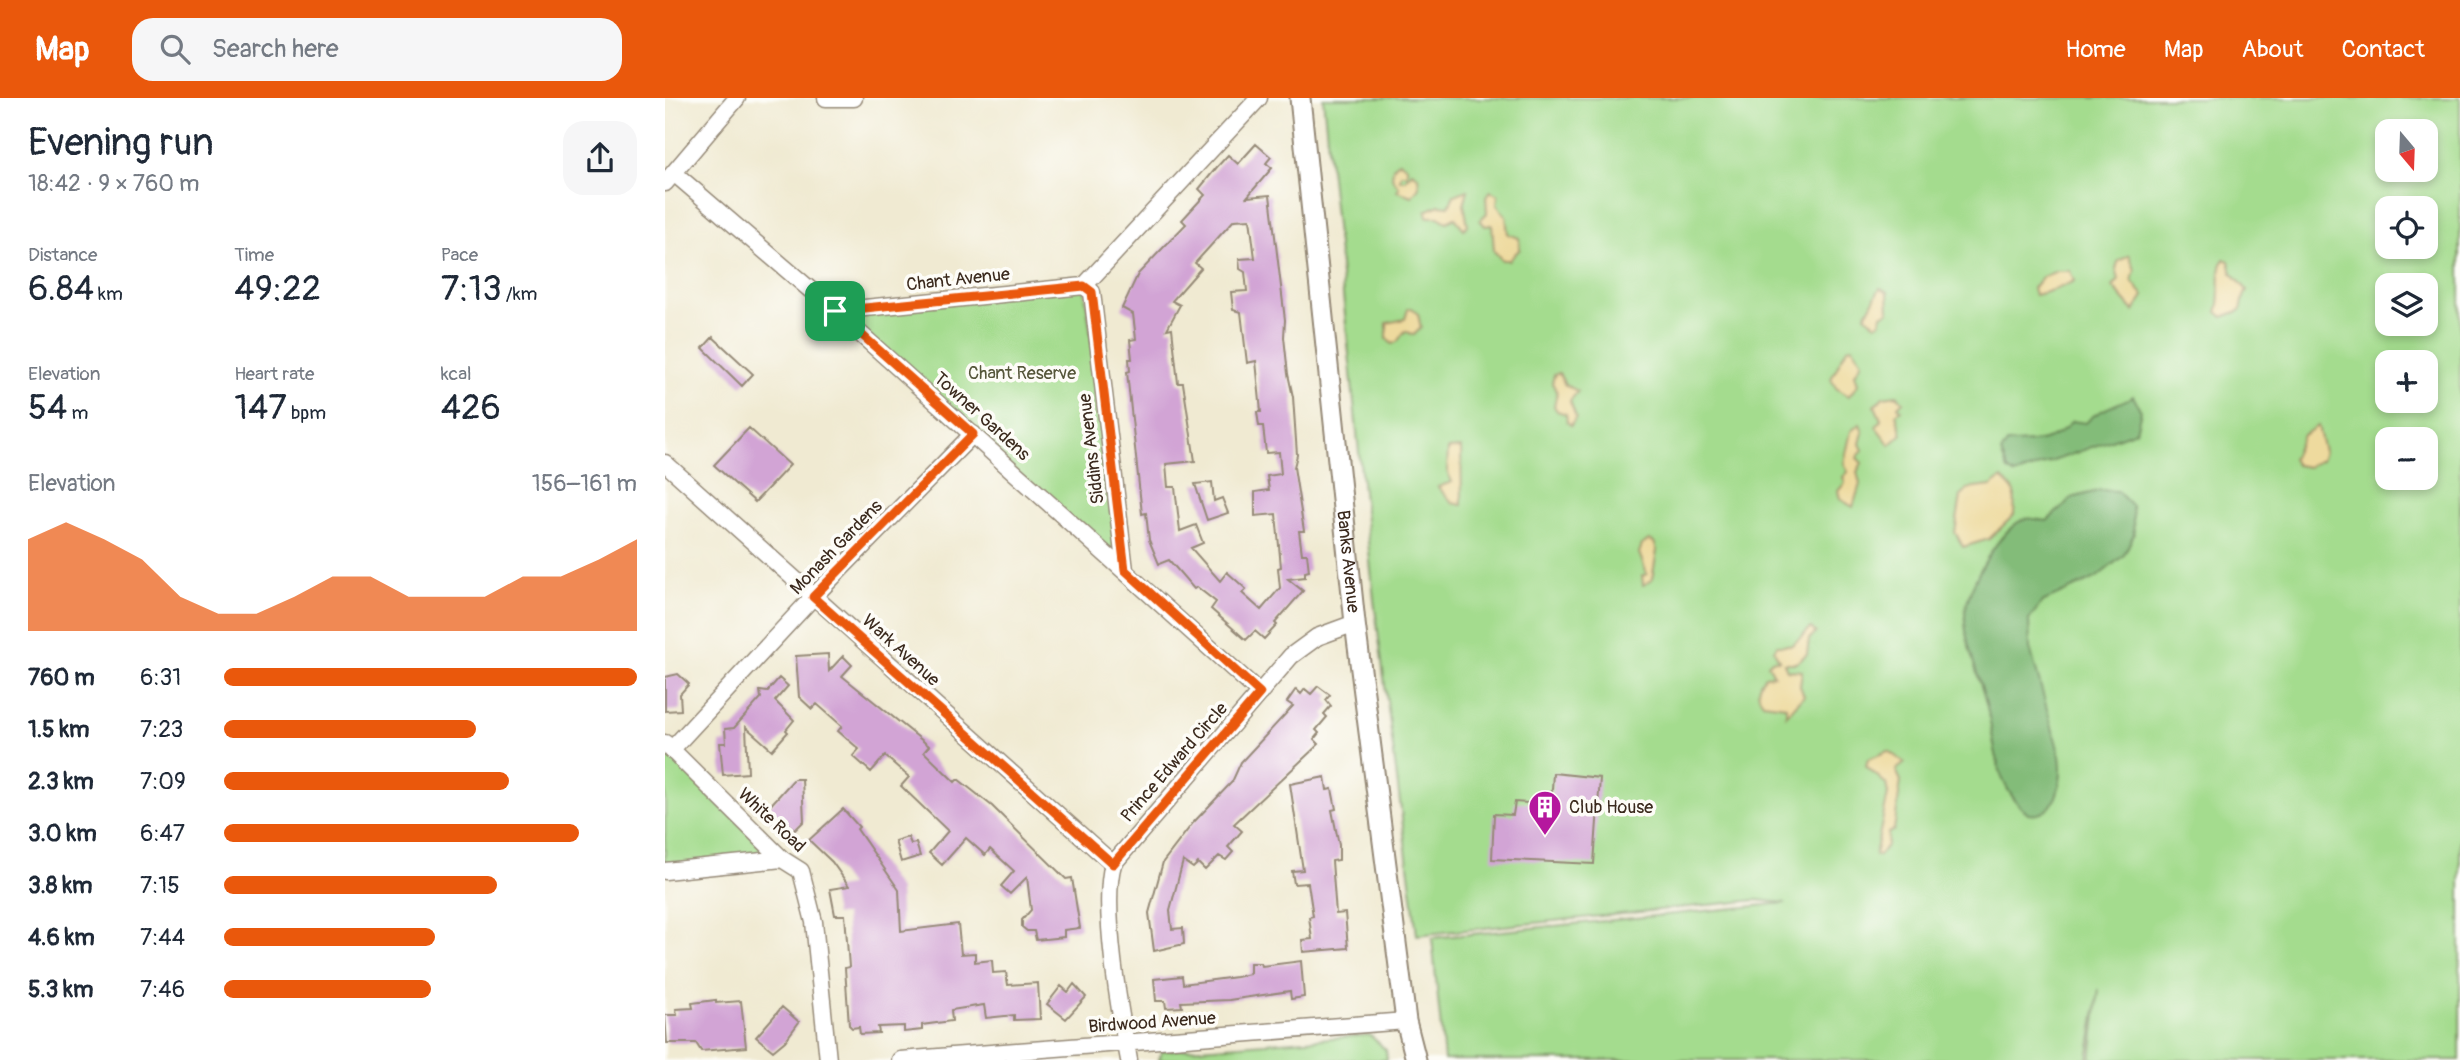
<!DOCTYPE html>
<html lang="en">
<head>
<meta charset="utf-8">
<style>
  :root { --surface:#fff; --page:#f6f6f7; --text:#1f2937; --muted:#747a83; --accent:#ea580c }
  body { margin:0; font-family:Pangolin,sans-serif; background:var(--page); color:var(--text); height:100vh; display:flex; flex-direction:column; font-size:26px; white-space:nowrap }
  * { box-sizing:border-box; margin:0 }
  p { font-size:23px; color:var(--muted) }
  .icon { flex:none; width:38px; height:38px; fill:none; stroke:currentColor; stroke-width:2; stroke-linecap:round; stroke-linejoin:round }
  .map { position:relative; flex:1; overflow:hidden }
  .panel { display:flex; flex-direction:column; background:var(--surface); width:665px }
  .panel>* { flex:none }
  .needle { width:46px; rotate:161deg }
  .buttons { position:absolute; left:1710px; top:21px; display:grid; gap:14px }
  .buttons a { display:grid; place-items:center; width:63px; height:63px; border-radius:14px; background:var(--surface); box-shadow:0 4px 10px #0003; font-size:35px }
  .pin { position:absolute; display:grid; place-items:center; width:60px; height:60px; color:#fff; margin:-30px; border-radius:14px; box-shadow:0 4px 10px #0006 }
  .round { display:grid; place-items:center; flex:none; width:74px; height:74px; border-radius:21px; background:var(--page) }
  .overview { display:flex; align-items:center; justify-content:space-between; height:119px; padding:0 28px }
  h1 { font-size:38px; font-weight:600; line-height:52px }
  .metrics { display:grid; grid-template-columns:repeat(3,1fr); gap:10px; height:119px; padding:7px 28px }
  .metrics div { display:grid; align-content:center }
  .metrics b { font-size:35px; font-weight:600 }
  .metrics small { font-size:19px; font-weight:400 }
  .metrics p { font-size:19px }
  .chart { height:196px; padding:14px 28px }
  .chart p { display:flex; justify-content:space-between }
  .chart svg { width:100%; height:126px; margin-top:7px; fill:var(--accent); opacity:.7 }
  ul { padding:0 28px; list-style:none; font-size:23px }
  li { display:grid; grid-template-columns:112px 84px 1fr; align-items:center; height:52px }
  li i { height:18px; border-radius:9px; background:var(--accent) }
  header { display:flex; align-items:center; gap:42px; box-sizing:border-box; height:98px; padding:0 35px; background:var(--accent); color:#fff }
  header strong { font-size:33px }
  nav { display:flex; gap:38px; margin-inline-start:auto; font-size:24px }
  .search { width:490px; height:63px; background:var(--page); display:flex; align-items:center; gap:18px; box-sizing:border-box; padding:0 24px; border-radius:21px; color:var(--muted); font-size:26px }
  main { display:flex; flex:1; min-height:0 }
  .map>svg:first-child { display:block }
  .green { fill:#a4dc8e; stroke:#708356; stroke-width:2; fill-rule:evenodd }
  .forest { fill:#83bc79; stroke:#5f734c; stroke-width:2 }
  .sand { fill:#eeda9e; stroke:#94825e; stroke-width:2 }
  .building { fill:#d2a4d5; fill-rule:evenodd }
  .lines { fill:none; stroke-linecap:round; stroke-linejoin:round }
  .minor-casing { stroke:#968a78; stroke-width:19 }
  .tertiary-casing { stroke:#968a78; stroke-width:23 }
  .minor { stroke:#fff; stroke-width:16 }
  .tertiary { stroke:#fff; stroke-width:19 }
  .route-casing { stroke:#fff; stroke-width:14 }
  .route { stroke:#ea580c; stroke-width:9 }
  .labels { text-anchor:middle; stroke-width:7; stroke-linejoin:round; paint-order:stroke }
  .street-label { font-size:18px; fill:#3b2a1e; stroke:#fdfcf7 }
  .park-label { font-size:18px; fill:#55563a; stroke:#fdfcf7 }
  .poi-label { font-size:18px; fill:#3b2a1e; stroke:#fdfcf7; text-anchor:start }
</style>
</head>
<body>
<header>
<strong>Map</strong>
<div class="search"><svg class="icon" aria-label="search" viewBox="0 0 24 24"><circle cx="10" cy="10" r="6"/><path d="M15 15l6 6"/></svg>Search here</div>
<nav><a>Home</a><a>Map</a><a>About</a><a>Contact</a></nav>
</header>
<main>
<section class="panel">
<div class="overview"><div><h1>Evening run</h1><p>18:42 · 9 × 760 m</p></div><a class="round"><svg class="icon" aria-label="share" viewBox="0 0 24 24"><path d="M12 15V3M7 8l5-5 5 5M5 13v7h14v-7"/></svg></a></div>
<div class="metrics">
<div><p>Distance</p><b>6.84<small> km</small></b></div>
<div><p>Time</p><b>49:22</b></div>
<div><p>Pace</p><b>7:13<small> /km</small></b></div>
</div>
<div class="metrics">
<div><p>Elevation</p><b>54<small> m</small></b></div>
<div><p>Heart rate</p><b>147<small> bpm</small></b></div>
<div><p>kcal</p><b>426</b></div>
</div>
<div class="chart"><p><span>Elevation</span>156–161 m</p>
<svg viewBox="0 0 160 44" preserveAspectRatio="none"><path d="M0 44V12L10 6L20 12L30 19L40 32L50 38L60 38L70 32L80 25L90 25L100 32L110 32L120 32L130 25L140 25L150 19L160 12V44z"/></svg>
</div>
<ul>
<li><b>760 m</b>6:31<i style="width:100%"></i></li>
<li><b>1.5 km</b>7:23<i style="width:61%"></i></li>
<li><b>2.3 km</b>7:09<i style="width:69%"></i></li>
<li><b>3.0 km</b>6:47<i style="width:86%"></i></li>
<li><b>3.8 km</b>7:15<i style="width:66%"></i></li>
<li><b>4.6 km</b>7:44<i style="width:51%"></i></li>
<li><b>5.3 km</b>7:46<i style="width:50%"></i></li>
</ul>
</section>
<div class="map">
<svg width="1795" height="962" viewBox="0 0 1795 962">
  <rect width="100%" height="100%" fill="#fdfcf7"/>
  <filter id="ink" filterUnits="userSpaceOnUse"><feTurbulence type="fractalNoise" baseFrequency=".0143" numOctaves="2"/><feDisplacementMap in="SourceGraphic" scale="14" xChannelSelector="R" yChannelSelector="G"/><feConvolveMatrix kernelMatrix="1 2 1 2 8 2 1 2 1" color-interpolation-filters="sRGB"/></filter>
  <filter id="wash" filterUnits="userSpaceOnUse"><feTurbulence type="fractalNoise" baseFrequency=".00686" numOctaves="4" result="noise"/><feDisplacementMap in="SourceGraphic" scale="28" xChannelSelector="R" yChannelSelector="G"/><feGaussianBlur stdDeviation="1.57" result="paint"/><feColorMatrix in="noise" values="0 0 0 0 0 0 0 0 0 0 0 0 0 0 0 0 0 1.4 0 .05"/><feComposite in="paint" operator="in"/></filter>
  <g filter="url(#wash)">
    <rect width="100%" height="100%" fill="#f0ead2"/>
    <path class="green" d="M 658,0 L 1795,0 L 1795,962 L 1426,962 L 1434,891 L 1423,962 L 779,962 L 767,840 L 1121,805 L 1091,802 L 752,837 L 709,502 ZM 1722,33 L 1760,33 L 1760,72 L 1722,72 ZM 1722,110 L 1760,110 L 1760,149 L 1722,149 ZM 1722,187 L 1760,187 L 1760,226 L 1722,226 ZM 1722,264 L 1760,264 L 1760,303 L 1722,303 ZM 1722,341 L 1760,341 L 1760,380 L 1722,380 Z
      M 419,188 L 460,472 L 170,213 Z
      M 0,645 L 117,761 L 0,773 Z
      M 705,937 L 721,952 L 722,962 L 494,962 L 497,953 Z"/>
    <path class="forest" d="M 1468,298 L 1476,313 L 1471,333 L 1350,377 L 1343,372 L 1336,355 L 1342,345 C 1368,345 1390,345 1407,323 L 1421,325 C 1431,312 1453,307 1468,298 Z
      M 1436,392 L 1452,393 L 1467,408 L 1469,436 L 1459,457 L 1431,480 L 1377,504 L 1364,522 L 1365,550 L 1395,658 C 1398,679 1394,721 1363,716 C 1352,707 1344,695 1338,682 C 1330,662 1327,631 1322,609 C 1315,578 1299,548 1300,516 C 1301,490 1336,427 1362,420 L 1382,423 L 1407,400 Z"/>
    <path class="sand" d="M 734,63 L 742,69 L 742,76 L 736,76 L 735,82 L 740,82 L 747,74 L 753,78 L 754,89 L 747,98 L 732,93 L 734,89 L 727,80 L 728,70 Z
      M 803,92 L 799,107 L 803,127 L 799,131 L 790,120 L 782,124 L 773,119 L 762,119 L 761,113 L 774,107 L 784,108 L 789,97 Z
      M 826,93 L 833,97 L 832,107 L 841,118 L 843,136 L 854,140 L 855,151 L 844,162 L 837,162 L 829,153 L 827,127 L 820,128 L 815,122 L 822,115 L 821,98 Z
      M 1464,157 L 1470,172 L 1467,183 L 1479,198 L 1469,213 L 1448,189 L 1454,182 L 1451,171 L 1453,164 Z
      M 1559,161 L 1564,163 L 1567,175 L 1582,192 C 1571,213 1587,209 1558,219 L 1552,214 C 1559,197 1550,177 1559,161 Z
      M 1392,173 L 1405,173 L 1409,183 C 1398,189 1383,194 1370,197 L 1368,190 L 1377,179 Z
      M 1215,190 L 1223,194 L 1224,213 L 1217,217 L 1215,225 L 1211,226 L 1200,218 Z
      M 747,210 L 753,216 L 756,230 L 749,237 L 740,233 L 732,244 L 727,246 L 722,241 L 722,225 L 740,221 L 743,211 Z
      M 1188,249 L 1197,264 L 1190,276 L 1193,286 L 1184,298 L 1171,290 L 1166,281 L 1182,250 Z
      M 894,275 L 900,287 L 913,293 L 905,303 L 911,319 L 906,327 L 902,324 L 901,316 L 892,313 L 889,308 L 892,294 L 887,285 L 889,277 Z
      M 1232,297 L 1238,303 L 1233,308 L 1236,312 L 1231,316 L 1237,336 L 1225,347 L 1211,329 L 1216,322 L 1210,308 L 1218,299 Z
      M 1195,326 L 1198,334 L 1195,346 L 1198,352 L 1192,360 L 1197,365 L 1192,374 L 1195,386 L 1188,409 L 1175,401 L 1173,393 L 1180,385 L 1178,379 L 1183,374 L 1179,365 L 1186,333 Z
      M 1653,328 L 1659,354 L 1656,362 L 1643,369 L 1631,367 L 1627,361 L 1638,337 Z
      M 796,350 L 797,407 L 787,405 L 773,389 L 787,384 L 782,373 L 783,351 Z
      M 1337,380 L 1350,394 L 1349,417 L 1324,441 L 1298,449 L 1290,434 L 1296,398 L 1302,391 L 1326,388 Z
      M 984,442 L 989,444 L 992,452 L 987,482 L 978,487 L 977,478 L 982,476 L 974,455 L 977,447 Z
      M 1146,530 L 1151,535 L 1144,541 L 1142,556 L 1131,565 L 1119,565 L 1122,572 L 1137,573 L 1135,588 L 1139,598 L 1121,617 L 1121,608 L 1098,605 C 1091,595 1092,587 1100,578 L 1109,577 L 1103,566 L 1107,562 L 1114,562 L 1109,552 L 1112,547 L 1127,547 Z
      M 1223,653 L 1240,665 L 1231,672 L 1236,683 L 1229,732 L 1223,735 L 1222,747 L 1214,758 L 1210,757 L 1223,696 L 1221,686 L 1201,668 L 1203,661 Z"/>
    <g id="blocks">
      <path class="building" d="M 591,46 L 606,59 L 601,65 L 607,70 L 582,99 L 605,97 L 620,222 L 619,239 L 623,276 L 628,299 L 632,357 L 629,369 L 639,433 L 634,433 L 637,456 L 642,456 L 644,473 L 640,474 L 640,479 L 623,481 L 638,493 L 610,525 L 612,527 L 599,541 L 590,533 L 581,542 L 546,511 L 551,504 L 532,489 L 529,491 L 504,462 L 494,466 L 484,442 L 481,415 L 477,416 L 462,274 L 465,273 L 464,261 L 467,261 L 465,242 L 471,241 L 468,216 L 457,210 L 473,176 L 521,126 L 517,122 L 540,97 L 534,91 L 552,69 L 563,57 L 573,66 ZM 585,121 L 590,160 L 574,161 L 575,171 L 580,174 L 582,193 L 566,194 L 568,212 L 576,214 L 582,265 L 591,263 L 596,314 L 592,314 L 594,328 L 598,328 L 601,355 L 614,354 L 616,376 L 602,378 L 604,392 L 590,394 L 590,418 L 611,416 L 616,469 L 613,470 L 615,490 L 596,512 L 577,495 L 581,491 L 562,474 L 555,483 L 526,450 L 538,445 L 531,427 L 515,433 L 510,389 L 503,389 L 501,366 L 530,363 L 518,285 L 513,285 L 507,230 L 502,231 L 515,207 L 507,203 L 536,170 L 530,165 L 569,122 Z
        M 48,239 L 88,276 L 77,288 L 38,250 Z
        M 84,330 L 125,367 L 90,404 L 49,367 Z
        M 547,384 L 549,403 L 557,400 L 563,415 L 542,422 L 530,386 Z
        M 163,556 L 164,573 L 178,558 L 187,567 L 177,578 L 264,648 L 259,654 L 290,684 L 293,681 L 327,708 L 401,781 L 407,780 L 415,830 L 399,832 L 399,839 L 371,842 L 369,833 L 362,833 L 357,829 L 357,822 L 366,812 L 362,779 L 345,796 L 336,788 L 349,773 L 325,751 L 320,757 L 301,740 L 277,767 L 264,755 L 283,733 L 236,688 L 244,679 L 220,658 L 206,674 L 188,658 L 194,651 L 173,633 L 177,628 L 152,606 L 147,611 L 134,599 L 131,558 Z
        M 13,576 L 24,586 L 15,596 L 16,612 L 0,613 L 0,579 Z
        M 114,580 L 123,588 L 110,603 L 129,622 L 121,632 L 123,634 L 107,652 L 81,629 L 83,675 L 58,677 L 55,645 L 61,645 L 60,631 L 69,630 L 96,600 L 95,593 L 102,594 Z
        M 653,588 L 665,597 L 661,602 L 666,608 L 659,616 L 662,619 L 651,632 L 654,635 L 649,641 L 654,646 L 569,726 L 577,733 L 563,749 L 568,754 L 561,762 L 554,758 L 540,772 L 533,765 L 528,770 L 518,763 L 505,812 L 507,831 L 518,830 L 519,846 L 489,853 L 484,815 L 498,764 L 528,725 L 567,684 L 576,664 L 628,608 L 622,604 L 631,591 L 636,596 L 640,591 L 646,596 Z
        M 888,675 L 935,680 L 929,766 L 827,761 L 829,716 L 848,717 L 850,704 L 886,707 Z
        M 660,679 L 662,692 L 667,691 L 671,711 L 667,712 L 674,747 L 674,762 L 667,763 L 671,816 L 680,815 L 683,850 L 638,854 L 637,842 L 647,841 L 644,819 L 648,818 L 643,785 L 629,786 L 627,773 L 638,772 L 625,686 Z
        M 129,681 L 137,681 L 139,723 L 130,732 L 122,725 L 116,732 L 104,722 L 107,719 L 101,715 L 102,711 Z
        M 178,711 L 194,729 L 192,731 L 234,792 L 236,833 L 293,826 L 296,856 L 310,855 L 310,864 L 327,862 L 328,875 L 341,874 L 343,887 L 373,885 L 375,921 L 349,922 L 349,917 L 321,920 L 319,907 L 286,912 L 287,923 L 257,927 L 257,932 L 239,934 L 239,928 L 213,929 L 214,935 L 195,936 L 194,929 L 187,930 L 184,927 L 180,870 L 184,869 L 180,817 L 170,817 L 165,791 L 184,788 L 167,764 L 144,742 Z
        M 243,739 L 246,746 L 251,745 L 255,758 L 236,764 L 230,743 Z
        M 636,863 L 639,899 L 626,901 L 625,893 L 564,902 L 516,904 L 517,909 L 501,910 L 500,903 L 491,903 L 489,881 L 517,878 L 518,886 L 571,879 L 585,876 L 585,865 L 596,865 L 597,868 Z
        M 409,886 L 421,899 L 401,921 L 382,906 L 396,888 L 403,894 Z
        M 51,902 L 51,905 L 76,903 L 81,949 L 36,953 L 31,945 L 2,945 L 0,917 L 12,917 L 11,911 L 28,910 L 27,905 Z
        M 117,909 L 134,924 L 120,943 L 108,953 L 91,939 Z"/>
    </g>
  </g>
  <g filter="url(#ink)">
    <use href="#blocks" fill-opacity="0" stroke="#968a78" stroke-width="2"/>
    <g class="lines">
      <defs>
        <path id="minor" d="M 161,0 L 189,0
          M 9,75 L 170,213 L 595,595
          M 0,85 L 72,0
          M 419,188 L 427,194 L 460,472
          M 419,188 L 594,0
          M 170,213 L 419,188
          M 0,365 L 448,766
          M 0,645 L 117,761 L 136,773 L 149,824 L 163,962
          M 7,651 L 148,499 L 308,336
          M 0,773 L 117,761
          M 235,962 L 741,923
          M 464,962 C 455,916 436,808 448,766 L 626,558 L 652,539 L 690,525"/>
        <g id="tertiary">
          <path id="s1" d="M 635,0 L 690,525 L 741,923 L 751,962"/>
        </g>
      </defs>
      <use href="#minor" class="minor-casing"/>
      <use href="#tertiary" class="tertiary-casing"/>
      <use href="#minor" class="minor"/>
      <use href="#tertiary" class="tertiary"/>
    </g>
  </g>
  <g class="lines" filter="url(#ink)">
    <defs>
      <path id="route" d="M 419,188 L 427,194 L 460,472 L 595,595 L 448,766 L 148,499 L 308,336 L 170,213 Z"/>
    </defs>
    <use href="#route" class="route-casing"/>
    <use href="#route" class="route"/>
  </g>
  <defs>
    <symbol id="building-pin" viewBox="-11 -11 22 30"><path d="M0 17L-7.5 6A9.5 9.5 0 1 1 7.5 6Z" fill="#b5179e" stroke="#fdfcf7"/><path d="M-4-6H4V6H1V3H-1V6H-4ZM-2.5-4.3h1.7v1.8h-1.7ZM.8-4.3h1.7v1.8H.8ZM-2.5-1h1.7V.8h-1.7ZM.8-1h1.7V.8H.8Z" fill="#fff"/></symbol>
  </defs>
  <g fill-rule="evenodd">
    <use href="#building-pin" x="861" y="690" width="38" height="52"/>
  </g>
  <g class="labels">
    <g class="street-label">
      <text transform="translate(293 181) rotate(-6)" y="6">Chant Avenue</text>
      <text transform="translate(317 318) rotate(42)" y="6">Towner Gardens</text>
      <text transform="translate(426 351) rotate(-97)" y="6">Siddins Avenue</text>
      <text transform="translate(171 449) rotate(-46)" y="6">Monash Gardens</text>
      <text dy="6" stroke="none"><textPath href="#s1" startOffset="466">Banks Avenue</textPath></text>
      <text transform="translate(236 552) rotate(42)" y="6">Wark Avenue</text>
      <text transform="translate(509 664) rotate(-49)" y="6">Prince Edward Circle</text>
      <text transform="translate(107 722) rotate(43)" y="6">White Road</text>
      <text transform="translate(487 924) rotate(-4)" y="6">Birdwood Avenue</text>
    </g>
    <g class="park-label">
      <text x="357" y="281">Chant Reserve</text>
    </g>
    <g class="poi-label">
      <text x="904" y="715">Club House</text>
    </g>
  </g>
</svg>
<div class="buttons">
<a><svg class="needle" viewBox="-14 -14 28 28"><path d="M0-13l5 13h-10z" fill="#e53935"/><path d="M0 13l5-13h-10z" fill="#747a83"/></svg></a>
<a><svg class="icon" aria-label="locate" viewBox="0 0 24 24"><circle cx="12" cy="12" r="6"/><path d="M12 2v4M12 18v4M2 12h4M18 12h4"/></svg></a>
<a><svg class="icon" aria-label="layers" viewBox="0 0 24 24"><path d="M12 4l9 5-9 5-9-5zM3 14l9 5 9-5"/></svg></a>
<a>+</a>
<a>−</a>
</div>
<div class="pin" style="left:170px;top:213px;background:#1e9e55"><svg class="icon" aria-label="arrive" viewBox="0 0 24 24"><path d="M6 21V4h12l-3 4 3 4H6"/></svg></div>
</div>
</main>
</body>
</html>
